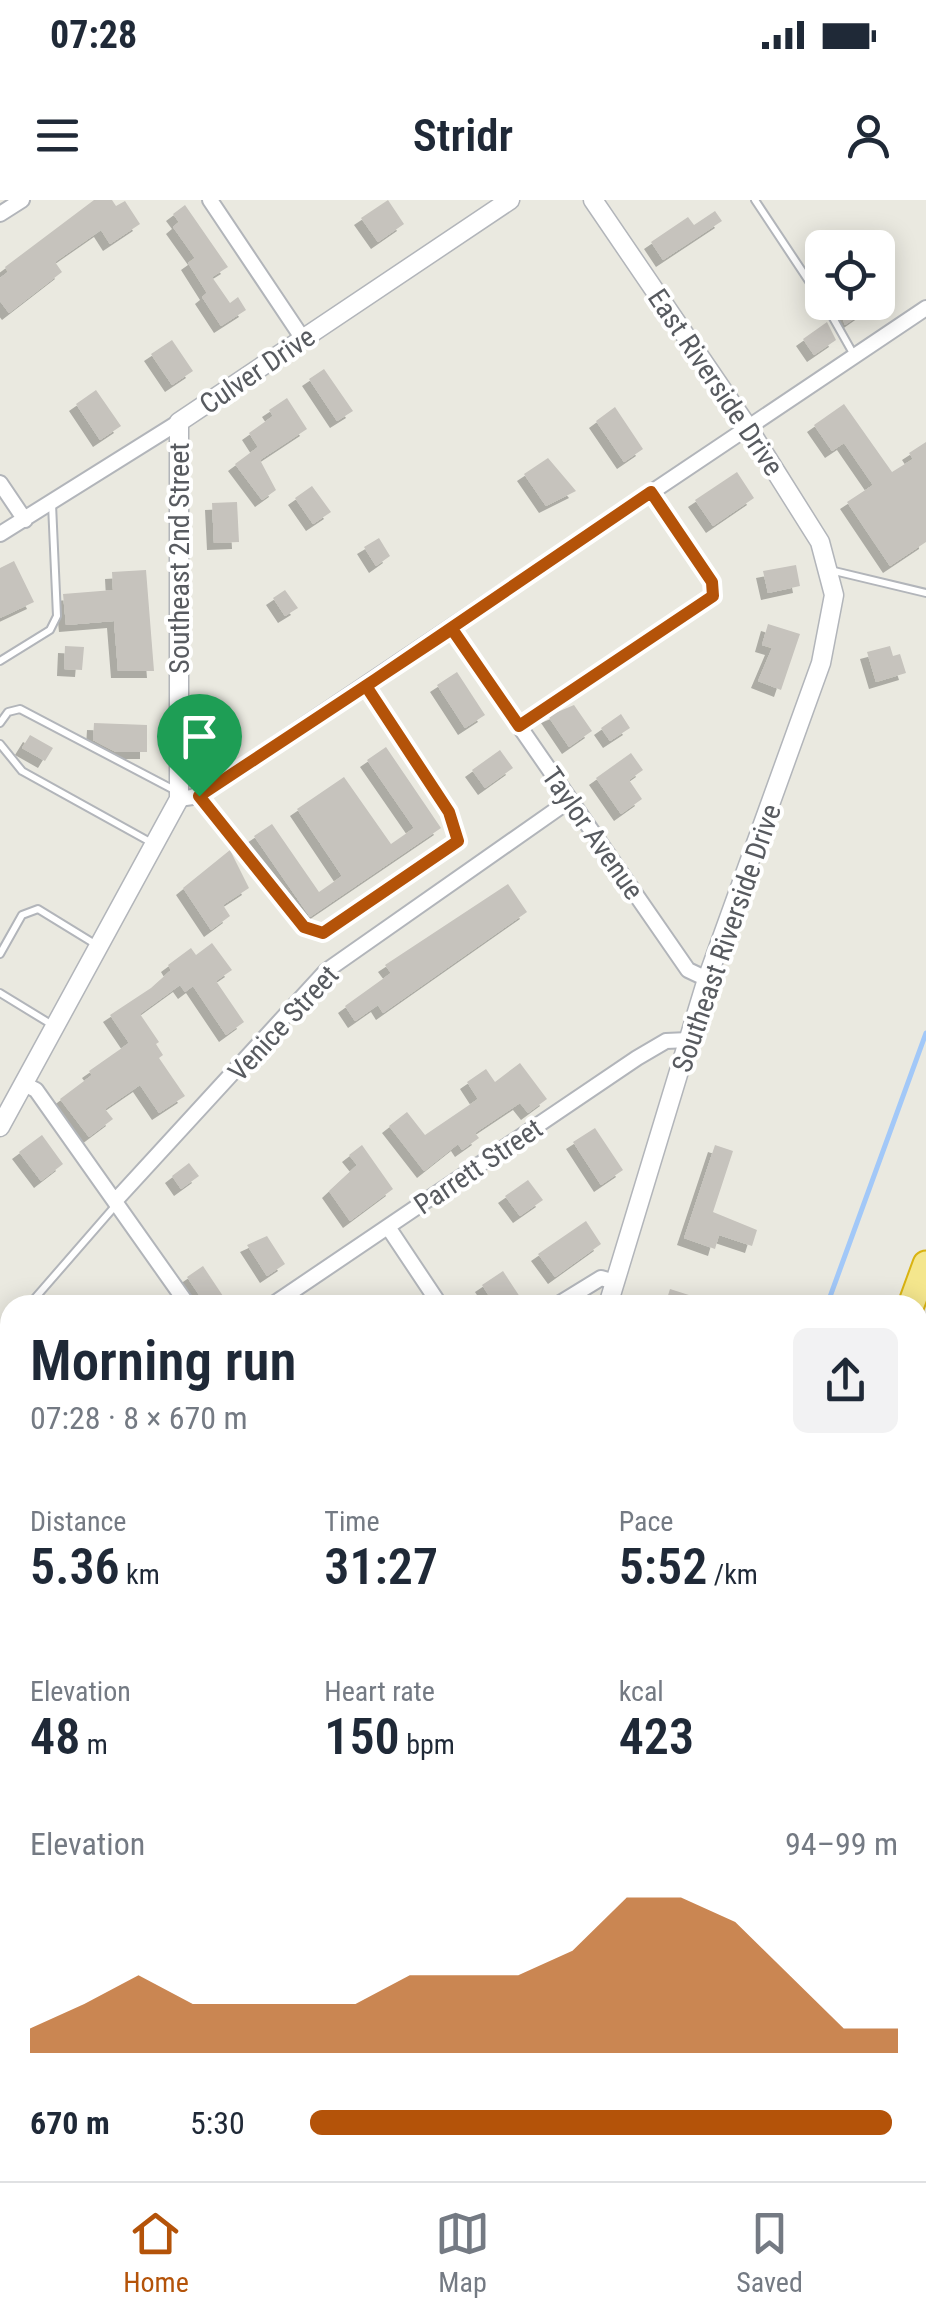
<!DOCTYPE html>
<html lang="en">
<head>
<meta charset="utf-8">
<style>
  :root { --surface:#fff; --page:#f2f2f3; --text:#1f2937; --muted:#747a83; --line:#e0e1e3; --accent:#b45309 }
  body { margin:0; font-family:"Roboto Condensed",sans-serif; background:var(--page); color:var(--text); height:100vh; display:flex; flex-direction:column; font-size:38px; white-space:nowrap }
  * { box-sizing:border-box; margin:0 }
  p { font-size:32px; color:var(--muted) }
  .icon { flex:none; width:55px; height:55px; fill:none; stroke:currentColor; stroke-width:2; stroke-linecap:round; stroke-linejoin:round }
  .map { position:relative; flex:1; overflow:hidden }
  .panel { position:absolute; left:0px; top:1095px; width:928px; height:888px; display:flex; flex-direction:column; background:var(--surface); border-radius:30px 30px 0 0; box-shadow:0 5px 25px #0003 }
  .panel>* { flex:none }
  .controls { position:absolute; left:805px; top:30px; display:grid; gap:20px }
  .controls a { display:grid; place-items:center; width:90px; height:90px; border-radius:15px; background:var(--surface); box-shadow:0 5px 25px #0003; font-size:50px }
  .pin { position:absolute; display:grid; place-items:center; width:85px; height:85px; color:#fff; margin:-102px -42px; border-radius:50% 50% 50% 0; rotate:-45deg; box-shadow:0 0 10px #0007 }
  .pin .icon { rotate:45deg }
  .round { display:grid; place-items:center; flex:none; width:105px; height:105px; border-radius:15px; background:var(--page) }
  .summary { display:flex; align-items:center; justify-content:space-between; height:170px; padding:0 30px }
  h1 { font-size:55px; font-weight:600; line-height:75px }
  .metrics { display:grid; grid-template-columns:repeat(3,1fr); gap:15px; height:170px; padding:10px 30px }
  .metrics div { display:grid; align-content:center }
  .metrics b { font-size:50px; font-weight:600 }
  .metrics small { font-size:28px; font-weight:400 }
  .metrics p { font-size:28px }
  .chart { height:280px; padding:20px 30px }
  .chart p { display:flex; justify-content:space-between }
  .chart svg { width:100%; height:180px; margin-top:10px; fill:var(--accent); opacity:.7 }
  ul { padding:0 30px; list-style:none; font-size:32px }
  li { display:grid; grid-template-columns:160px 120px 1fr; align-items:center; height:75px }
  li i { height:25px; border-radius:12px; background:var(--accent) }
  .status { display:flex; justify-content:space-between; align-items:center; height:70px; padding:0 50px; background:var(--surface); direction:ltr }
  .status svg { height:28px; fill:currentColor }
  header { display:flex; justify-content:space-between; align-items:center; height:130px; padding:0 30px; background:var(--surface); font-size:45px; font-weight:600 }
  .tab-bar { display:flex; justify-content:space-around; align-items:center; height:140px; border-top:2px solid var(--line); background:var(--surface); font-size:28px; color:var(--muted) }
  .tab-bar a { display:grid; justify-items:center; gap:5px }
  .tab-bar .on { color:var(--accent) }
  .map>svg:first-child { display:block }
  .green { fill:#bde1c2 }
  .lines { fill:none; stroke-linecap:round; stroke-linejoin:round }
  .stream { stroke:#a2c8f8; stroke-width:5 }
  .building { fill:#c6c3bd; filter:url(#shadow) }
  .service-casing { stroke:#b2b5ba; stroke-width:10 }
  .minor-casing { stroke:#b2b5ba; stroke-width:18 }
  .tertiary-casing { stroke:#b2b5ba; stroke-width:21 }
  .trunk-casing { stroke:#d9b311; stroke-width:26 }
  .motorway-casing { stroke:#d9b311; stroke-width:29 }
  .service { stroke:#fff; stroke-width:6 }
  .minor { stroke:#fff; stroke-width:14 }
  .tertiary { stroke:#fff; stroke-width:18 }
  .trunk { stroke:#f6ee9a; stroke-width:22 }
  .motorway { stroke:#f4e68d; stroke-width:25 }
  .route-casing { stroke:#fff; stroke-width:20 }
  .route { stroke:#b45309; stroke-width:12 }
  .labels { text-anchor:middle; stroke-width:8; stroke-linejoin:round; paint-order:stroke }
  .street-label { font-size:28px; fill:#585b60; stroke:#fff }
</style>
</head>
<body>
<div class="status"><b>07:28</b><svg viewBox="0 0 49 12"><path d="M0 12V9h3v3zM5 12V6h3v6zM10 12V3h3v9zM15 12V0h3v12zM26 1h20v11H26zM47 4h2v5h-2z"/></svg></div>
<header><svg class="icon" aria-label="menu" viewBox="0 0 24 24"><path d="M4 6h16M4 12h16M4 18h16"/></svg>Stridr<svg class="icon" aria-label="person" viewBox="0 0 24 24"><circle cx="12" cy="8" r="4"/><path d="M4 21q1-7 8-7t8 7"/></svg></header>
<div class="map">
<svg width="926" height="1981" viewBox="0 0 926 1981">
  <defs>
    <filter id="shadow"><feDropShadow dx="-7" dy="7" stdDeviation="0" flood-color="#0004"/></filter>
  </defs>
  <rect width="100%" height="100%" fill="#eae9e0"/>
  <path class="green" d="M 918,1811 L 926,1823 L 926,1981 L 649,1981 L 652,1972 L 918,1972 Z"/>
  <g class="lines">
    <path class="stream" d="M 827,1105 L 926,833
      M 505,1981 L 509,1972"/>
  </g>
  <path class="building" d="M 94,0 L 112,0 L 116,6 L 125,1 L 140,24 L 110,44 L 101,30 L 55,62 L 62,72 L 9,113 L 0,101 L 0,78 L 8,72 L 5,67 Z
    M 388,0 L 404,24 L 378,42 L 361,18 Z
    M 185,5 L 228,67 L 212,77 L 230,103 L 238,97 L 246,110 L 221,126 L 202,97 L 207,93 L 188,63 L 195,58 L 173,27 L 179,22 L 173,14 Z
    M 715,11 L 722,21 L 663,60 L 651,42 L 688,17 L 694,25 Z
    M 836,102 L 878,102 L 845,125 Z
    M 827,122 L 836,140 L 814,155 L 803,139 Z
    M 172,140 L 193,171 L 172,185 L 151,154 Z
    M 324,169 L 353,211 L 337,221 L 309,179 Z
    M 96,190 L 121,226 L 100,240 L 76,204 Z
    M 287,198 L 307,229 L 260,260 L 276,290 L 262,300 L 235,264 L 258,247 L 249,233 L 273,216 L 269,210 Z
    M 844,204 L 892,272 L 913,259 L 909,253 L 926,242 L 926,342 L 890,366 L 847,302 L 873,285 L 844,243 L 832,251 L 814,225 Z
    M 615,207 L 643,249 L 624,262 L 596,221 Z
    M 548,258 L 576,291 L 546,306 L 524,274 Z
    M 737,272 L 754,298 L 713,326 L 695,300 Z
    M 312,286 L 331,312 L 313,324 L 295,298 Z
    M 237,302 L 239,342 L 214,343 L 212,303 Z
    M 379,338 L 390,356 L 376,366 L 364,347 Z
    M 14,361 L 34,402 L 0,418 L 0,368 Z
    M 796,365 L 800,386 L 768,393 L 763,371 Z
    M 146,370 L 154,471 L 118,471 L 114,421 L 66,425 L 63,394 L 113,390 L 112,372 Z
    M 285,390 L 298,408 L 285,416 L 273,398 Z
    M 768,424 L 800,434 L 781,490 L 758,481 L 772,448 L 762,445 Z
    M 65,446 L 84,447 L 82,470 L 64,469 Z
    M 890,446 L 893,456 L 900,454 L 906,473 L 876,482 L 867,452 Z
    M 457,472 L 485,515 L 465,528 L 437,485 Z
    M 574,505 L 592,531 L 569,547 L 548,516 Z
    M 621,514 L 630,528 L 610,541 L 601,528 Z
    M 94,523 L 147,525 L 147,552 L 116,552 L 93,540 Z
    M 30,535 L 53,548 L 45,561 L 22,548 Z
    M 386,547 L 441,628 L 310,717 L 254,636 L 272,624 L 319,692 L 342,676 L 297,609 L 344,577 L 391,644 L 414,628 L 367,560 Z
    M 500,550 L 513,568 L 485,588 L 472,570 Z
    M 631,553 L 643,570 L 629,580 L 642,599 L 621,614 L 596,578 Z
    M 230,650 L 249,688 L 223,705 L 230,716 L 211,730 L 183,688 Z
    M 508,684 L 527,712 L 383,813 L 378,805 L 355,821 L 345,806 L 391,773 L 385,765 Z
    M 212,743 L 232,770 L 216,781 L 244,822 L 226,835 L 193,786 L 185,792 L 180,785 L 140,814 L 159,842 L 156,844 L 163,855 L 159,858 L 185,896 L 159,913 L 140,885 L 105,909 L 113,919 L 89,937 L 60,899 L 92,875 L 89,871 L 129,843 L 110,815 L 151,788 L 171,770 L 168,765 L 191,748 L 196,755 Z
    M 520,863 L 547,899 L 528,913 L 520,903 L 475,933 L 479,938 L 462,950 L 458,944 L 424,971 L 389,926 L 407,912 L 425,935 L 478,899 L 467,882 L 486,869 L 495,882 Z
    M 595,928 L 623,970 L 601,985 L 573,942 Z
    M 42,935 L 63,964 L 41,981 L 19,952 Z
    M 362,945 L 393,989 L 350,1021 L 329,991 L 357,965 L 349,955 Z
    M 715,945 L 733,951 L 713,1012 L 757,1030 L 752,1046 L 719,1035 L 715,1049 L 684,1038 Z
    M 189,963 L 199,976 L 181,989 L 172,976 Z
    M 528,980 L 543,1000 L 520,1016 L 505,996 Z
    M 586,1021 L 601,1044 L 555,1077 L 538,1054 Z
    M 267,1036 L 285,1064 L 267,1076 L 247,1045 Z
    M 203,1066 L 229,1105 L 206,1105 L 187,1077 Z
    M 503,1071 L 522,1100 L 515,1105 L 495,1105 L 482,1085 Z
    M 670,1089 L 711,1102 L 710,1105 L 665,1105 Z"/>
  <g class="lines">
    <defs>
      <path id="service" d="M 755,0 L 822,101
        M 824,102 L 854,155
        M 830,370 L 926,393
        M 0,461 L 50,430 L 57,416 L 52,304
        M 0,523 L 8,512 L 20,509 L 178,592
        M 520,526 L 713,397 L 712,382 L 651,292
        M 0,544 L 22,571 L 152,643
        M 200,597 L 303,727 L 314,733 L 332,729 L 458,641 L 449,612 L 367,487
        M 0,754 L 22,715 L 38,709 L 95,744
        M 0,793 L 54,826
        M 29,1105 L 116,1005
        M 0,1136 L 10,1126
        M 0,1256 L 10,1270
        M 0,1443 L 10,1435
        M 0,1836 L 10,1823
        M 259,1981 L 265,1972"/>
      <path id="minor" d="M 210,0 L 303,139
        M 0,14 L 22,0
        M 0,283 L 25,320
        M 0,334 L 179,222
        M 452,429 L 688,770 L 707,779
        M 179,599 L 199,596 L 926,108
        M 24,884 L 36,890 L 188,1105
        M 115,1001 L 326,771 L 570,600
        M 388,1027 L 440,1105
        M 272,1105 L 637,858 L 666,841 L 688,840
        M 557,1105 L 601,1078 L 615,1082
        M 0,1288 L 10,1282
        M 0,1624 L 10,1614
        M 0,1960 L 10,1968
        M 16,1972 L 26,1981"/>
      <path id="tertiary" d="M 593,0 L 747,226 L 820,342 L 834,395 L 821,463 L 707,779 L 608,1105
        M 0,927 L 179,599 L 179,222 L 510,0
        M 918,1402 L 926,1407
        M 85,1981 L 90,1972"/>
      <path id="trunk" d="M 590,1981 L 593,1972
        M 623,1981 L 626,1972"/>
      <path id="motorway" d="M 911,1105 L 926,1064
        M 918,1177 L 926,1153"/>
    </defs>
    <use href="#service" class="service-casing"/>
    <use href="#minor" class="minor-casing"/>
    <use href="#tertiary" class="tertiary-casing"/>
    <use href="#trunk" class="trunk-casing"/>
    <use href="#motorway" class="motorway-casing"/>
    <use href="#service" class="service"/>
    <use href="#minor" class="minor"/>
    <use href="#tertiary" class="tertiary"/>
    <use href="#trunk" class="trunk"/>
    <use href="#motorway" class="motorway"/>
  </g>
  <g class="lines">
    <defs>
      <path id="route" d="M 199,596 L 452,429 L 519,526 L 713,396 L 712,382 L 651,292 L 366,486 L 449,612 L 458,641 L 323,733 L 304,727 L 199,596"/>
    </defs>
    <use href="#route" class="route-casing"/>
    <use href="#route" class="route"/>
  </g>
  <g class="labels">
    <g class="street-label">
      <text transform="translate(257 170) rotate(-34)" y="10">Culver Drive</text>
      <text transform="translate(716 182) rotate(56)" y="10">East Riverside Drive</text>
      <text transform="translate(179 358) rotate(-90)" y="10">Southeast 2nd Street</text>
      <text transform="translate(593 633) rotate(55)" y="10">Taylor Avenue</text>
      <text transform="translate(726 738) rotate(-71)" y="10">Southeast Riverside Drive</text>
      <text transform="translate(283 823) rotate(-47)" y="10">Venice Street</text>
      <text transform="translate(478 966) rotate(-34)" y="10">Parrett Street</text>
    </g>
  </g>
</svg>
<div class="controls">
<a><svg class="icon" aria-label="locate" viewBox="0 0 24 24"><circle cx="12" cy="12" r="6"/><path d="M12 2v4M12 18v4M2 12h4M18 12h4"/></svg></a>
</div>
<div class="pin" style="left:199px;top:596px;background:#1e9e55"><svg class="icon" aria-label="arrive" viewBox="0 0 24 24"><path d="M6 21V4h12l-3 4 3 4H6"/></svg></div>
<section class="panel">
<div class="summary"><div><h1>Morning run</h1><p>07:28 · 8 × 670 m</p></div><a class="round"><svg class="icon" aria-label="share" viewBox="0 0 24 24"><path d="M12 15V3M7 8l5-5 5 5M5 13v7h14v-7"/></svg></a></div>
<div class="metrics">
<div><p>Distance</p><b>5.36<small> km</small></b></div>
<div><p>Time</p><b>31:27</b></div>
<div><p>Pace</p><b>5:52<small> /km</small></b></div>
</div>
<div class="metrics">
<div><p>Elevation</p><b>48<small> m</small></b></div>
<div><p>Heart rate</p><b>150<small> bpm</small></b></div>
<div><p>kcal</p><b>423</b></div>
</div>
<div class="chart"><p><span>Elevation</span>94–99 m</p>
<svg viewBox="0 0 160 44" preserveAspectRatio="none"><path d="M0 44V38L10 32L20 25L30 32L40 32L50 32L60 32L70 25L80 25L90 25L100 19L110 6L120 6L130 12L140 25L150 38L160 38V44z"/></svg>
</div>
<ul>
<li><b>670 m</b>5:30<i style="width:99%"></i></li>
</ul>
</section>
</div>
<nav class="tab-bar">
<a class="on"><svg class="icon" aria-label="home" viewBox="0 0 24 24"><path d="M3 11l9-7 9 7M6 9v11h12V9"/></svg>Home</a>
<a><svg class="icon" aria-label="map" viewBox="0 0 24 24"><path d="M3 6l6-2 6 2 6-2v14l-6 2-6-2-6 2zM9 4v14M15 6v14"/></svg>Map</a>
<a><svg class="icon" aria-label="saved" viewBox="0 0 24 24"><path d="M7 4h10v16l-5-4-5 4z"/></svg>Saved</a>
</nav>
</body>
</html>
